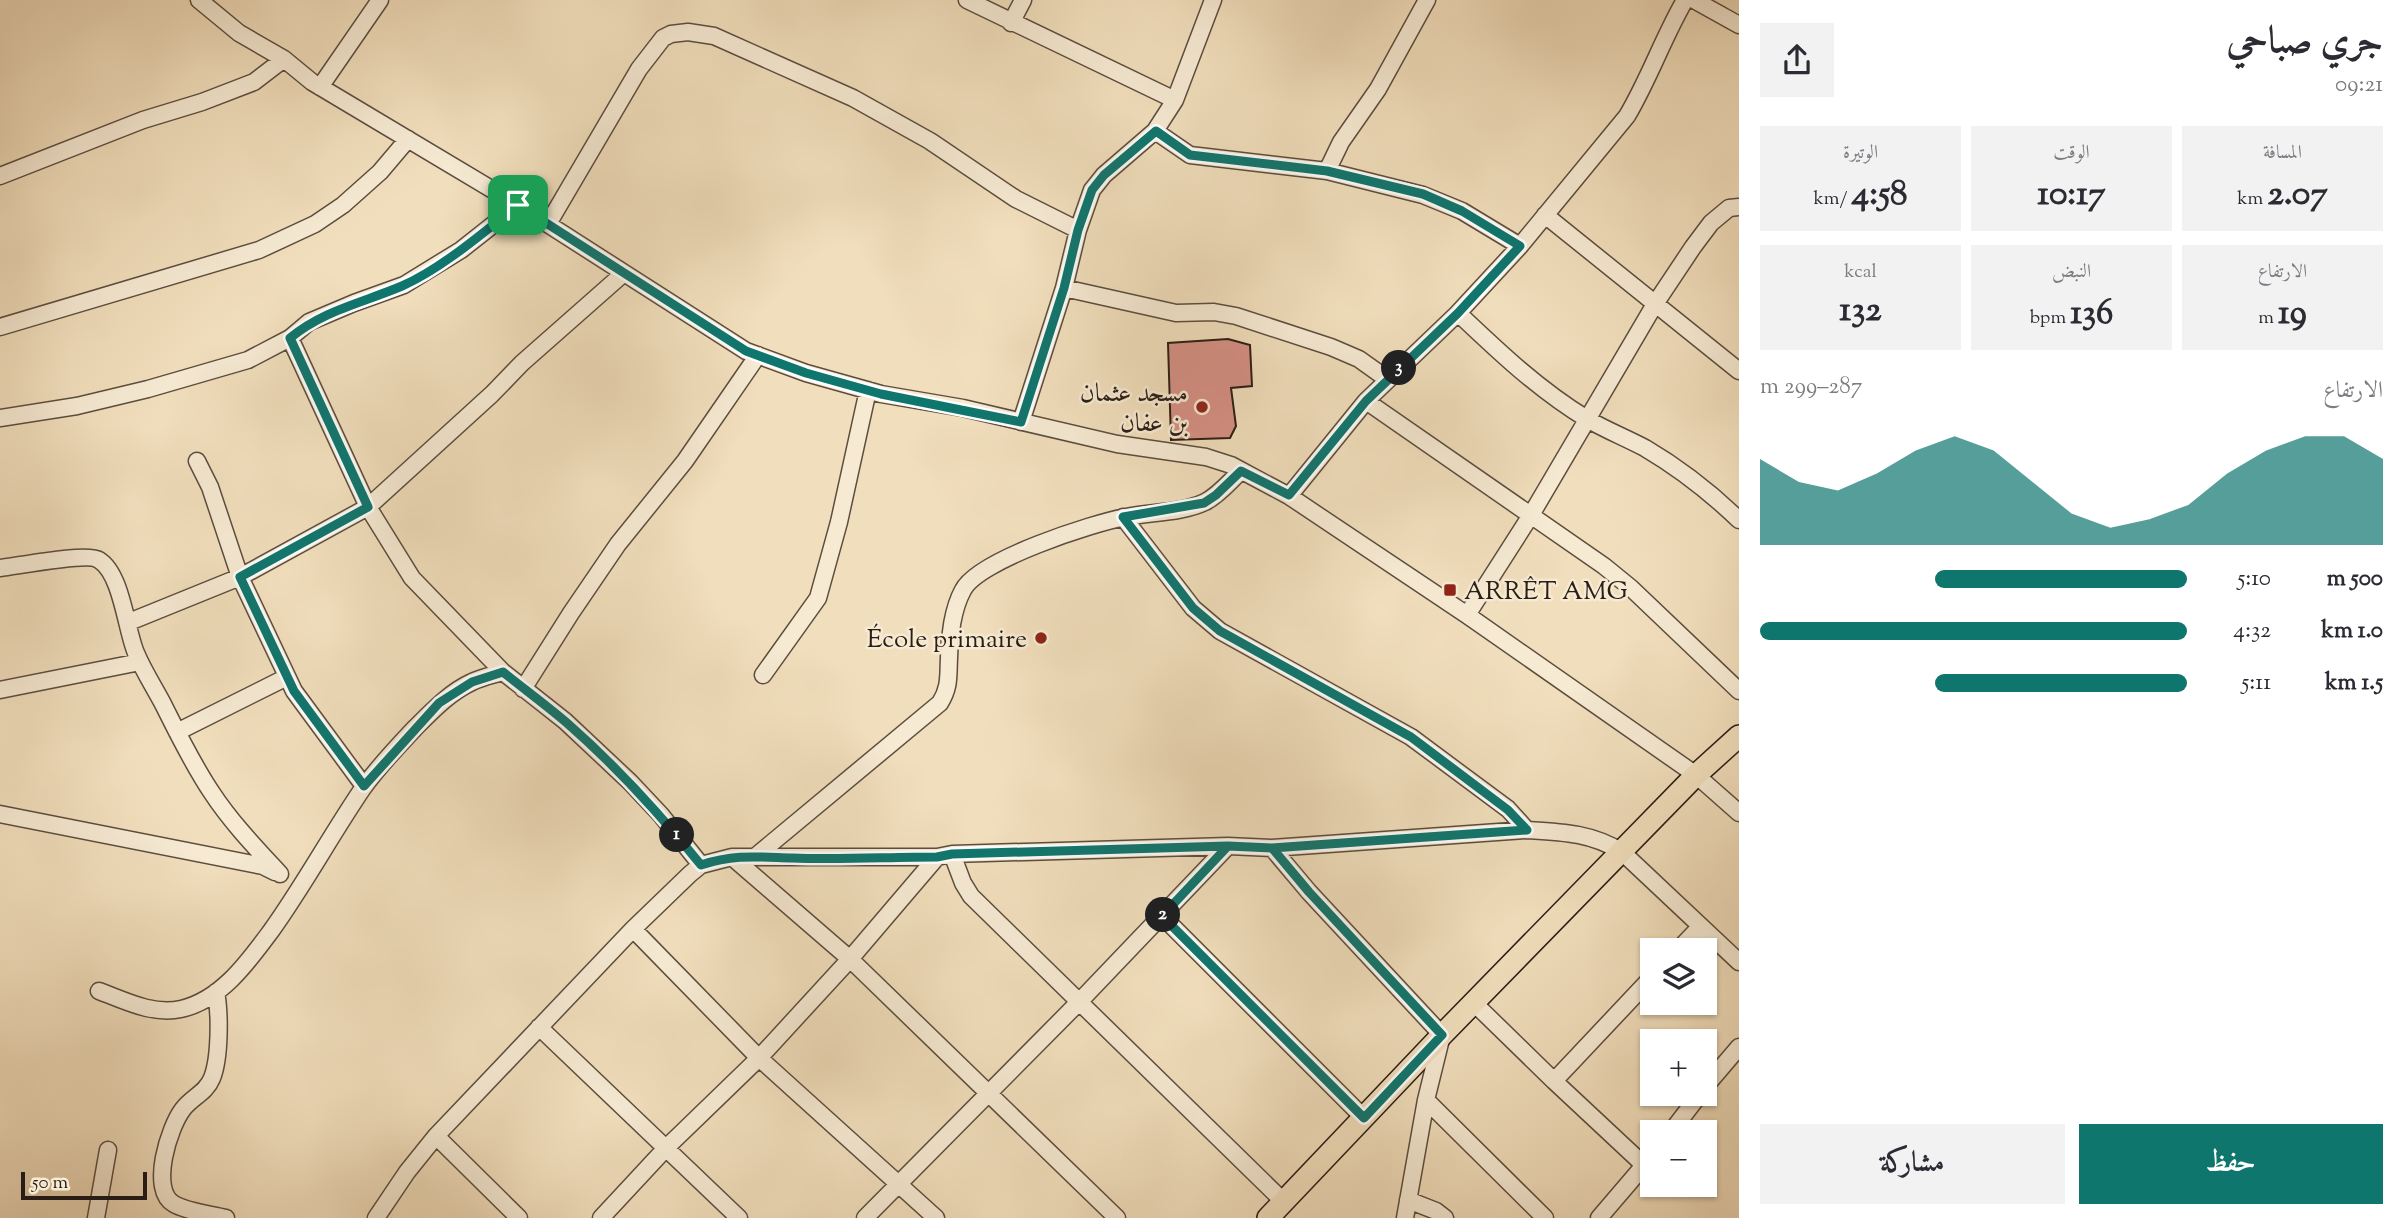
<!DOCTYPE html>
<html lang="ar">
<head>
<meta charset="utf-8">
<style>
  :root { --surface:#fff; --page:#f2f2f3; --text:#2b2b33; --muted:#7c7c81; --accent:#0f766e }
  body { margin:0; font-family:"Sorts Mill Goudy",Amiri,serif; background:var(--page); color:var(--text); direction:rtl; height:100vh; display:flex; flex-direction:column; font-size:26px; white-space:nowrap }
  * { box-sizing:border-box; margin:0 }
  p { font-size:23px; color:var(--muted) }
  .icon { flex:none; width:38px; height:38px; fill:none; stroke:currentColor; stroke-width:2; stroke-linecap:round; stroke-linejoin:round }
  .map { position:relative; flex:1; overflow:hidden; direction:ltr }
  .sheet { display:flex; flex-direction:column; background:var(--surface); width:665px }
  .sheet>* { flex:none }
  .controls { position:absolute; left:1640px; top:938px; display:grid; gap:14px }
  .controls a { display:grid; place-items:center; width:77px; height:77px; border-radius:0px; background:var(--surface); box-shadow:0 2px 5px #0004; font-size:35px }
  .scale { position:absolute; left:21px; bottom:18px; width:126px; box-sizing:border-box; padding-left:7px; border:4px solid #2a1d15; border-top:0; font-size:19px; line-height:24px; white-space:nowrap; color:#2a1d15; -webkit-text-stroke:5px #f6ead3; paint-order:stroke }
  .pin { position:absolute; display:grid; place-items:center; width:60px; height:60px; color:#fff; margin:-30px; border-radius:14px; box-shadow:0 4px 10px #0006 }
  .km { position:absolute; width:35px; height:35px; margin:-18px; border-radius:50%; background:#222; color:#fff; font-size:19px; line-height:35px; text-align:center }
  .round { display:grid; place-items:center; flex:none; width:74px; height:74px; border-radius:0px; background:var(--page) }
  .overview { display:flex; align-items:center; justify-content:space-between; height:119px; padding:0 21px }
  h1 { font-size:38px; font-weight:700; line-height:52px }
  .stats { display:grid; grid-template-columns:repeat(3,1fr); gap:10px; height:119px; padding:7px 21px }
  .stats div { display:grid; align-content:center; border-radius:0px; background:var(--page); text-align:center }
  .stats b { font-size:35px; font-weight:700 }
  .stats small { font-size:19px; font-weight:400 }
  .stats p { font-size:19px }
  .chart { height:196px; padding:14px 21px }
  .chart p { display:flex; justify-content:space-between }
  .chart svg { width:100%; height:126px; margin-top:7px; fill:var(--accent); opacity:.7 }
  .button { display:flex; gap:14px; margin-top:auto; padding:14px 21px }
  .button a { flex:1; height:80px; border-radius:0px; background:var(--accent); color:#fff; font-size:28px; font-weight:700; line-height:80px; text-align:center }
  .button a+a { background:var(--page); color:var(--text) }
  ul { padding:0 21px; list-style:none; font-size:23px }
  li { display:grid; grid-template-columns:112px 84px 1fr; align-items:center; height:52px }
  li i { height:18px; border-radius:9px; background:var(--accent) }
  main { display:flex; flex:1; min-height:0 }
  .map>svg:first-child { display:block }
  .building { fill:#d69085; stroke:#2a1d15; stroke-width:2 }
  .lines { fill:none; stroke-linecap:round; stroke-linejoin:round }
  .minor-casing { stroke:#5c4d3f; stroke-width:19 }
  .major-casing { stroke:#2a1d15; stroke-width:24 }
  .minor { stroke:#f6ead3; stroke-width:16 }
  .major { stroke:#f1debc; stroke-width:21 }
  .route-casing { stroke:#fff; stroke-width:14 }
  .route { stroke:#0f766e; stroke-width:9 }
  .poi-dot { fill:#8f2418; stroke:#f6ead3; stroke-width:2.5 }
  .labels { text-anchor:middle; stroke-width:5; stroke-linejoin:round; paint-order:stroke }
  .poi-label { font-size:26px; fill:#2a1d15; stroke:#f6ead3; text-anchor:end }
</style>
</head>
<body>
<main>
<section class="sheet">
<div class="overview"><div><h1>جري صباحي</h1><p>09:21</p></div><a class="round"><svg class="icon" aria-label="share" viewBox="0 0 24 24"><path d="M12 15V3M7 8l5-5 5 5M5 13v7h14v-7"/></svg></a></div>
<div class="stats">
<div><p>المسافة</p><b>2.07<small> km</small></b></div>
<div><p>الوقت</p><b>10:17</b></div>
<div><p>الوتيرة</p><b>4:58<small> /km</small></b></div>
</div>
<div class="stats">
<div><p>الارتفاع</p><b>19<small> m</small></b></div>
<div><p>النبض</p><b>136<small> bpm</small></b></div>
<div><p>kcal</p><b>132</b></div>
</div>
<div class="chart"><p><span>الارتفاع</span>287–299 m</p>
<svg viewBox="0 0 160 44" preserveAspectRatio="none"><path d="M0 44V14L10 22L20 25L30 19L40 11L50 6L60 11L70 22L80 33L90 38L100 35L110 30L120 19L130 11L140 6L150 6L160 14V44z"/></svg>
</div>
<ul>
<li><b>500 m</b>5:10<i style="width:59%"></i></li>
<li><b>1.0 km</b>4:32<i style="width:100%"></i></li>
<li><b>1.5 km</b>5:11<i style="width:59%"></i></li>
</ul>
<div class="button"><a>حفظ</a><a>مشاركة</a></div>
</section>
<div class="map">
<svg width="1739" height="1218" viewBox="0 0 1739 1218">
  <rect width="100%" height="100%" fill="#f1debc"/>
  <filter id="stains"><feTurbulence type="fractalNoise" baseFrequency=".00286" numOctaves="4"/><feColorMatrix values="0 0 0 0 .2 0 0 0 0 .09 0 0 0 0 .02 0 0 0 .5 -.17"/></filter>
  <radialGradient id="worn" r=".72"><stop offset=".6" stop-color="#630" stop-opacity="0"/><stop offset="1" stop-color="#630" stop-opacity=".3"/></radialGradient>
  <path class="building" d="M 1228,339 L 1250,345 L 1252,386 L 1231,388 L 1236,426 L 1230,438 L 1171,440 L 1168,343 Z"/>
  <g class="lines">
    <defs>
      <path id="minor" d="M 199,0 L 239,33 L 284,59 L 312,82 L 518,205 L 746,351 L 806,373 L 881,394 L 963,408 L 1117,444 L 1206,457 L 1231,465 L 1289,496 L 1467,615 L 1696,775 L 1739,813
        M 967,0 L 1175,100
        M 1694,0 L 1739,25
        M 1011,23 L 1023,0
        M 320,87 L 380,0
        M 1155,131 L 1190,155 L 1327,171 L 1423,195 L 1462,211 L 1520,246
        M 1327,171 L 1341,142 L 1378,89 L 1427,0
        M 0,176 L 143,120 L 202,102 L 254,82 L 284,59
        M 1545,215 L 1739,371
        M 548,224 L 639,69 L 663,38 L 671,34 L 688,32 L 714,36 L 853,98 L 930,141 L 1016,199 L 1078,230
        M 1064,288 L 1176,313 L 1214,312 L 1236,316 L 1331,347 L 1359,359 L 1387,379
        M 1458,313 C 1498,351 1539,390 1587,419 C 1606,430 1626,438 1645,448 C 1679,468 1711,493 1739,520
        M 0,327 L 259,250 L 315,224 L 343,205 L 380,172 L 408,139
        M 290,338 L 368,507 L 412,578 L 503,672 L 565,721 L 630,782 L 661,815 L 701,865
        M 1366,401 L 1604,566 L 1631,588 L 1739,691
        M 0,418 L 77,406 L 148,389 L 248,360 L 290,338 L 309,322 L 354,303 L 404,285 L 461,250 L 518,205
        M 1021,422 L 1064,288 L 1078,230 L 1092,190 L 1104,175 L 1155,131 L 1175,100 L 1213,0
        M 197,461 L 210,487 L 240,577 L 294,691 L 364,786
        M 1289,496 L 1366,401 L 1458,313 L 1520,246 L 1627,116 C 1649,79 1663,38 1685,0
        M 1123,517 L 1193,608 L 1220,631 L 1411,737 L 1508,809 L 1527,830
        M 0,568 C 18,566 88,552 99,560 C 122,574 126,630 136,653 C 143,670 154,687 163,704 C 178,734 193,765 212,793 C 231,822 256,848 280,874
        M 1467,615 L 1531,515 L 1655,304 L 1693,247 L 1711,223 L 1729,208 L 1739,207
        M 129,622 L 240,577 L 368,507 L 492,394 L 522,363 L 624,273
        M 763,675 L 818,598 L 839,522 L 868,390
        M 523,689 L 571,613 L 618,544 L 685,461 L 758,355
        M 0,690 L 140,662
        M 177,732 L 287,677
        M 0,814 L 263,866 L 275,872
        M 1272,848 L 1309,892 L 1442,1035 L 1426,1100 L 1405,1218
        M 952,854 L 963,883 L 971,896 L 1284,1202
        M 756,856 L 940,703 C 950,687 948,676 949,658 C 949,637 953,608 963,590 C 978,560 1093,523 1126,517 C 1151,512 1182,513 1205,502 C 1219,495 1230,481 1241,471
        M 732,857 L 850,959 L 1117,1218
        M 1162,916 L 1364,1118
        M 633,929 L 759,1058 L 936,1218
        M 1678,950 L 1700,927
        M 99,991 C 126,1001 152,1015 181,1009 C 221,1000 248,962 271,931 C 304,885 331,835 363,788 C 378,767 397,747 415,728 C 432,711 450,692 472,682 C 482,677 493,675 503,672
        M 216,992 C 220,1014 220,1058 212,1078 C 206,1093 192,1097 183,1109 C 169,1127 149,1190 174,1204 C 188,1212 210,1214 226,1218
        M 1474,1003 L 1554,1081 L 1652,977
        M 539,1027 L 739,1218
        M 1554,1081 L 1645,1166
        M 1704,1088 L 1739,1047
        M 1426,1100 L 1545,1218
        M 1671,1132 L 1700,1094
        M 436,1136 L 519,1218
        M 1408,1200 L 1436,1211 L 1445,1218
        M 96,1218 L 108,1150
        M 376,1218 L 407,1172 L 436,1136 L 633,929 L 690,874 L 701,865 L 732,857 L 937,857 L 952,854 L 1228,846 L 1272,848 L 1527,830 C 1562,832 1592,833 1622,852 L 1739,962
        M 601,1218 L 667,1147 L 759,1058 L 850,959 L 937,857
        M 865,1218 L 1080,1001 L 1228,846
        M 1599,1218 L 1652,1156"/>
      <path id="major" d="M 1268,1218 L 1442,1035 L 1696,775 L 1739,736"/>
    </defs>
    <use href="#minor" class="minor-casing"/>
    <use href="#major" class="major-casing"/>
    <use href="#minor" class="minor"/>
    <use href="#major" class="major"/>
  </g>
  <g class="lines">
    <defs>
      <path id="route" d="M 518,205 C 484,232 441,269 402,286 C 362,303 324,310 290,338 L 368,507 L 240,577 L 294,691 L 364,786 L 439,703 L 472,682 L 503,672 C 524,689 546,705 567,723 C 616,766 660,814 701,865 C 735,854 757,857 792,858 C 840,860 888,857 937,857 L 952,854 L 1228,846 L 1272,848 L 1309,892 L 1442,1035 L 1364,1118 L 1162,916 L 1228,846 L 1272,848 L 1527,830 L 1508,810 L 1411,737 L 1220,631 L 1193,608 L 1123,517 L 1204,503 L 1216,495 L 1241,471 L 1289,495 L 1366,401 L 1458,313 L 1520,246 L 1462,211 L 1423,194 L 1327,171 L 1190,155 L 1156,131 L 1104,175 L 1092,190 L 1078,230 L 1064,288 L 1021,422 L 881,394 L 806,373 L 746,351 L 518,205"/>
    </defs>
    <use href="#route" class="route-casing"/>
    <use href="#route" class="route"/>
  </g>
  <g class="poi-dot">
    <circle cx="1202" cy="407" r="7"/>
    <rect x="1443" y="583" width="14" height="14" rx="3.5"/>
    <circle cx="1041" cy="638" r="7"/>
  </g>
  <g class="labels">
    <g class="poi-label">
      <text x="1188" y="401">مسجد عثمان<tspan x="1188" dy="30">بن عفان</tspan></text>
      <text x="1464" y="599" text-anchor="start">ARRÊT AMG</text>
      <text x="1027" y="647">École primaire</text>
    </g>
  </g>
  <rect width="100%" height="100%" filter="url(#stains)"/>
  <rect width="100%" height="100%" fill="url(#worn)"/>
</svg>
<div class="controls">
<a><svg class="icon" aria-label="layers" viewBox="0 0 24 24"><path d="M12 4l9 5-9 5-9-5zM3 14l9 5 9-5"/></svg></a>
<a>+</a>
<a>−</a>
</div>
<div class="scale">50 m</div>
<div class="pin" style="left:518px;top:205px;background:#1e9e55"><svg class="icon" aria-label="arrive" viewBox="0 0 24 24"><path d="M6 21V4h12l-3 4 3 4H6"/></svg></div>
<b class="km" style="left:677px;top:835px">1</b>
<b class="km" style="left:1163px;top:915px">2</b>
<b class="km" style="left:1399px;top:368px">3</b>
</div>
</main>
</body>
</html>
